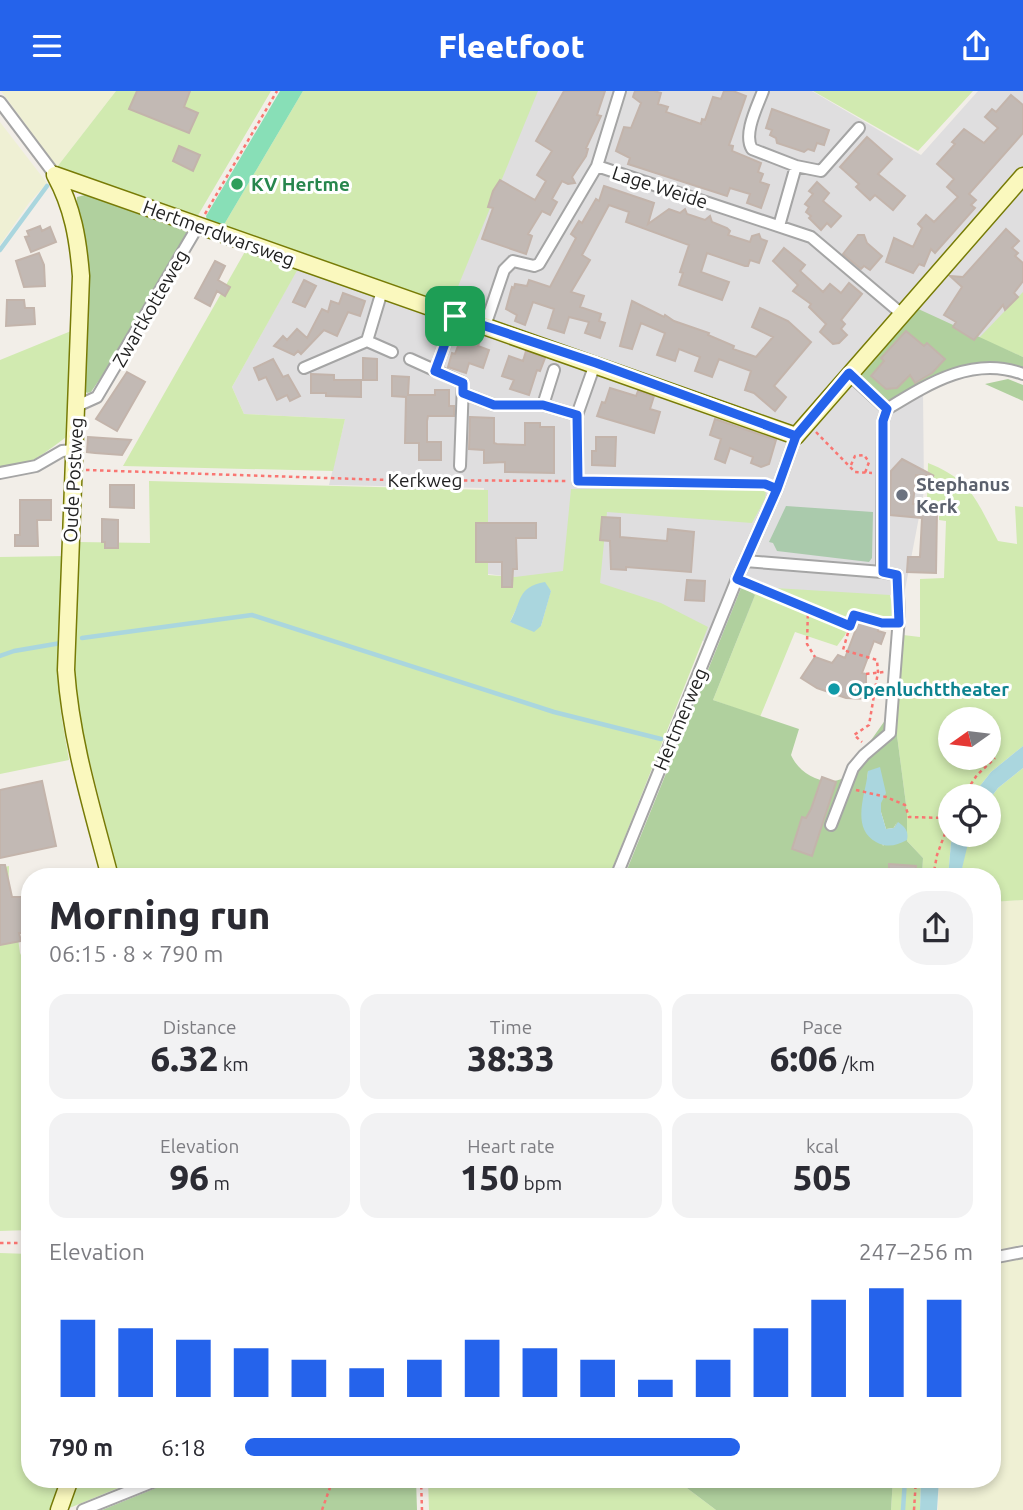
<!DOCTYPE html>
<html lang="en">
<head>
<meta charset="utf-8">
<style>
  :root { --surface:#fff; --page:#f2f2f3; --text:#2b2b33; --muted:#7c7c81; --accent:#2563eb }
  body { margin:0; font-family:Ubuntu,sans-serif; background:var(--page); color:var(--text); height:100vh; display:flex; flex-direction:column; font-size:26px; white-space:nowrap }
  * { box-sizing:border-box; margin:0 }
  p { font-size:23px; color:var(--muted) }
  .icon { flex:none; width:38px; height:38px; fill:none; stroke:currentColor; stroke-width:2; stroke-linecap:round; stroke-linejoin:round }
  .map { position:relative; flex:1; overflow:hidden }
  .side { position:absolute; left:21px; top:777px; width:980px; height:620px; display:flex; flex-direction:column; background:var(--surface); border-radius:28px; box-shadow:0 4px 10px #0003 }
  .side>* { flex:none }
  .needle { width:46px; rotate:256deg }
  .buttons { position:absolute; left:938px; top:616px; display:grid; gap:14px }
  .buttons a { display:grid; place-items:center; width:63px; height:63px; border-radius:50%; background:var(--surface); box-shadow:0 4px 10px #0003; font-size:35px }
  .pin { position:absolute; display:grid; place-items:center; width:60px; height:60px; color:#fff; margin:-30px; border-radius:14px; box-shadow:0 4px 10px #0006 }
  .round { display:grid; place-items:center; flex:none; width:74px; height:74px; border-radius:28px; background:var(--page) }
  .head { display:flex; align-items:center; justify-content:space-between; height:119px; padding:0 28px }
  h1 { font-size:38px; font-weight:800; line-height:52px }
  .metrics { display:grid; grid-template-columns:repeat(3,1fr); gap:10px; height:119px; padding:7px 28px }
  .metrics div { display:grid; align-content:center; border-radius:18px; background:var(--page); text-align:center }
  .metrics b { font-size:35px; font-weight:800 }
  .metrics small { font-size:19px; font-weight:400 }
  .metrics p { font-size:19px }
  .chart { height:196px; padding:14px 28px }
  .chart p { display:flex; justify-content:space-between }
  .chart svg { width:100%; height:126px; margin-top:7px; stroke:var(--accent); stroke-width:6 }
  ul { padding:0 28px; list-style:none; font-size:23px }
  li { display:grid; grid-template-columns:112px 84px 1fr; align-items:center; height:52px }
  li i { height:18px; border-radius:9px; background:var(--accent) }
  header { display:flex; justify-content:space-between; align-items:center; height:91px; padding:0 28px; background:var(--accent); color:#fff; font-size:32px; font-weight:800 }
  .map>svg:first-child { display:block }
  .residential { fill:#dfdedf }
  .farmland { fill:#eff0d4 }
  .grass { fill:#d1eab0; fill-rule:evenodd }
  .forest { fill:#b0d09e; fill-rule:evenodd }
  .cemetery { fill:#aacaac }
  .pitch { fill:#88dfb7 }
  .water { fill:#aad6de }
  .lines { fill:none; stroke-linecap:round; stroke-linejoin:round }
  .stream { stroke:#aad6de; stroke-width:4.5 }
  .building { fill:#c2b9b4; stroke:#c3b4ab; stroke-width:2 }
  .street-casing { stroke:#a5a5a5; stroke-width:14 }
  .secondary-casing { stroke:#777b06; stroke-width:19 }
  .path { stroke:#f97672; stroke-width:2.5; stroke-dasharray:3.5 3.5; stroke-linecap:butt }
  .street { stroke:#fff; stroke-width:10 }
  .secondary { stroke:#faf8be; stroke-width:16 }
  .route-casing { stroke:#fff; stroke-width:14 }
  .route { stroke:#2563eb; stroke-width:9 }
  .leisure-dot { fill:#2e9e5b; stroke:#fff; stroke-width:2.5 }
  .worship-dot { fill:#6b7280; stroke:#fff; stroke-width:2.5 }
  .culture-dot { fill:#0f9aa8; stroke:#fff; stroke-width:2.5 }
  .labels { text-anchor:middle; stroke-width:6; stroke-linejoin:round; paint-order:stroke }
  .leisure-label { font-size:19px; font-weight:bold; fill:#27864d; stroke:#fff; text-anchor:start }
  .street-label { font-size:19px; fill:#212121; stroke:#fff }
  .worship-label { font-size:19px; font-weight:bold; fill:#5b616d; stroke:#fff; text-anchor:start }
  .culture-label { font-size:19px; font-weight:bold; fill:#0d838f; stroke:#fff; text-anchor:start }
</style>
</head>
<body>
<header><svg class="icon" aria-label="menu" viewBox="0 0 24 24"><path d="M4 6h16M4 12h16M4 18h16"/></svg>Fleetfoot<svg class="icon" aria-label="share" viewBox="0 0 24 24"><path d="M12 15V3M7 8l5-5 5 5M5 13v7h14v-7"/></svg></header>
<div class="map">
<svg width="1023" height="1419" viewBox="0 0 1023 1419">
  <rect width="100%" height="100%" fill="#f2eee8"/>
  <path class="residential" d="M 537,0 L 812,0 L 921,64 L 978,0 L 1023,0 L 1023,234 L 923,301 L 924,400 L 904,504 L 788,505 L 708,553 L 626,503 L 482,482 L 484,397 L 329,394 L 345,328 L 244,323 L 232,296 L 305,164 Z"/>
  <path class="farmland" d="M 1,0 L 116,0 L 57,76 Z
    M 0,31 L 47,92 L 29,112 L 0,154 Z
    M 1023,809 L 1023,1154 L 992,1160 L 992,811 Z
    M 1023,1165 L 1023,1419 L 938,1419 L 939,1388 L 992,1388 L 992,1172 Z"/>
  <path class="grass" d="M 116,0 L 271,0 L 197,126 L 79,86 L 57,76 Z
    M 303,0 L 538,0 L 450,215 L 222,137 Z
    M 813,0 L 973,0 L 918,60 Z
    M 247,157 L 299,176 L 232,296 L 244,323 L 345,328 L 333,380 L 123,375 Z
    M 1023,201 L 1023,266 L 979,247 Z
    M 76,238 L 69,344 C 47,360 28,377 0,380 L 0,269 Z
    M 928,372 C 972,389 977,411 998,450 L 1017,453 L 1015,415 L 1023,416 L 1023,655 L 991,681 L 972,705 L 950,705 L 950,744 L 954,744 L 951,752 L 948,786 L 922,786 L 923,767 L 907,750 L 907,721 L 895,629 L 903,544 L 920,546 L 920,488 L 944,487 L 946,430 L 939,429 L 939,418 L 935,412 L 927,410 ZM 950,628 L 989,628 L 989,667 L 950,667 Z
    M 149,390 L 488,399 L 488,484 L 515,486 L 563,480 L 571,398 L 649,398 L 723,394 L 766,399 L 765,408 L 752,432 L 607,421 L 600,492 L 661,512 L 708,536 L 609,786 L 119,786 L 78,624 L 72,586 L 77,451 L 150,452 ZM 551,499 L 541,535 L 525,536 L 510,531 L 518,514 Z
    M 66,465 L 58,586 L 61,623 L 69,669 L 0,683 L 0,466 Z
    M 742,495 L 890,504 L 895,529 L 854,522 L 845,544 L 837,555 L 795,541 L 760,626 L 713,609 L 755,504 Z
    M 1023,677 L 1023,809 L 992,811 L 992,786 L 960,786 L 968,747 L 970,744 L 989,744 L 989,709 L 998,697 Z
    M 9,775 L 8,807 L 13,811 L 20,862 L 30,883 L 30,1139 L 0,1140 L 0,777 Z
    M 0,1162 L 30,1163 L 30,1388 L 64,1388 L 54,1419 L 0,1419 Z
    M 77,1388 L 140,1388 L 67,1418 Z
    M 428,1388 L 675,1388 L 716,1419 L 429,1419 Z
    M 893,1388 L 921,1388 L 920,1419 L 891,1419 Z"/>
  <path class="forest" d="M 85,104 L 189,137 L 132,241 L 91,301 L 87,302 L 83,298 C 83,276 87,255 88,233 C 91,193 82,154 76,115 L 77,106 Z
    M 914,216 L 1023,266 L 1023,278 L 1009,272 L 888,310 L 856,281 Z
    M 1008,288 L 1023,294 L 1023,310 L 985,293 Z
    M 742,495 L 755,504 L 713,609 L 799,638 L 791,664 C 799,683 826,698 845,686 L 886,628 L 895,629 L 907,721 L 907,750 L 923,767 L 922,786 L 624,786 ZM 868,680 L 881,712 L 881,721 L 886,738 L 894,737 L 897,731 L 883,755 L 867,692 Z
    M 178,1388 L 416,1388 L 417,1419 L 102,1419 Z
    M 675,1388 L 893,1388 L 891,1419 L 716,1419 Z"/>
  <path class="cemetery" d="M 786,415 L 873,421 L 872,467 L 869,471 L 777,460 L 773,452 L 769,451 Z"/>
  <path class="pitch" d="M 280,0 L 303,0 L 222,137 L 208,133 L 206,125 Z"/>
  <path class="water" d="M 545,491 L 551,500 L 541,535 L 534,541 L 510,531 C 522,510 517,496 545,491 Z
    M 1023,655 L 1023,677 L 998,697 L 989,709 L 989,705 L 972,705 L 991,681 Z
    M 880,676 L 886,702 L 881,712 L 881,721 L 886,738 L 894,737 L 898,731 C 905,736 909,740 907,749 C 896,755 887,757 876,751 C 850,736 866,703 868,680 Z
    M 954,744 L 970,744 L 960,786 L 948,786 L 951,752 Z
    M 921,1388 L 939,1388 L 937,1419 L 920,1419 Z"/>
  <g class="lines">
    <path class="stream" d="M 0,159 L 47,95
      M 82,547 L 252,524 L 554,621 L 661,648
      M 0,565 L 14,560 L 61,552
      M 903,1419 L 905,1388"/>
  </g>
  <path class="building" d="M 137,0 L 190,0 L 184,16 L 198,22 L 189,42 L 129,18 Z
    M 564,0 L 605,0 L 597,24 L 601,25 L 586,57 L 588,58 L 586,65 L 572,86 L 575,92 L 568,93 L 562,90 L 552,108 L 557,111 L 550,124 L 542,120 L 528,143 L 532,145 L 526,163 L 482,148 L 493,117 L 488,116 L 493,100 L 500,89 L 535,109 L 546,90 L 537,84 L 552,60 L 536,50 Z
    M 635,0 L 654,0 L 661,2 L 658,13 L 668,16 L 666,21 L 701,33 L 702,28 L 705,29 L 713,6 L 721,8 L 724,0 L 733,0 L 746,5 L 729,54 L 733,55 L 732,60 L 761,72 L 758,81 L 763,83 L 760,91 L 769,94 L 761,117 L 747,112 L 750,103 L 730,97 L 727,105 L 628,73 L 630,67 L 616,60 L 624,36 L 631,37 L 641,12 L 633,6 Z
    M 1011,4 L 1023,14 L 1023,42 L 969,103 L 976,109 L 971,114 L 975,117 L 935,162 L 931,158 L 924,175 L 919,173 L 913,182 L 886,171 L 894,147 L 913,156 L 922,137 L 918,133 L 926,124 L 934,131 L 958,106 L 947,96 L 954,88 L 937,73 L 955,53 L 952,51 L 964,38 L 984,52 L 998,37 L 985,26 L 992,18 L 996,21 Z
    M 772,18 L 829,39 L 824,54 L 817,52 L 814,60 L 808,58 L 804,61 L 777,52 L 776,47 L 770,44 L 772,39 L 766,37 Z
    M 867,46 L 892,68 L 878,83 L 905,105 L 893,119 L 875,104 L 870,109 L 856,96 L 859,93 L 840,76 Z
    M 179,55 L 200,64 L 193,80 L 173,70 Z
    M 817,91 L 829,102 L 823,110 L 841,125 L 831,136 L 827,132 L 821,139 L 809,127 L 811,125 L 806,121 L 809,116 L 805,113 L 813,103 L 809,100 Z
    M 604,95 L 654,112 L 648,133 L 669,118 L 680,122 L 685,118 L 687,123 L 705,129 L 710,125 L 712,131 L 727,137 L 730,140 L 728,144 L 750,151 L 752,145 L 759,143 L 761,148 L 767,150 L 759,172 L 750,169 L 748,175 L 745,175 L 707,162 L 701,181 L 729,191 L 722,209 L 679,194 L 683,182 L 680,181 L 689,154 L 626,131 L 629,121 L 609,114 L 582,164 L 590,169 L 571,201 L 584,205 L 580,216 L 601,223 L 599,230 L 605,232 L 600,247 L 585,242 L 589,231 L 569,226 L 564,242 L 548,237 L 554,218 L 533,211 L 525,234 L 515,230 L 517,224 L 506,218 L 512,196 L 514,197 L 515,193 L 527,195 L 529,189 L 550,196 L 576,147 L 571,143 L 579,130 L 582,132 L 596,108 L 599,110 Z
    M 40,135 L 42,140 L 50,136 L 56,151 L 31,161 L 25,146 L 29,145 L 27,140 Z
    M 1006,138 L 1019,150 L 1012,157 L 1018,162 L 1015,165 L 1023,172 L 1023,190 L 1014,202 L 1018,206 L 1005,219 L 1003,214 L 974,249 L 953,236 L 956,231 L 944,224 L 962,196 L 950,185 L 963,186 Z
    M 858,144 L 864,144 L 867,152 L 882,165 L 870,179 L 864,175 L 861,178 L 843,163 Z
    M 784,157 L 805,174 L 800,180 L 823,201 L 830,193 L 841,202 L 849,192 L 862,203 L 841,229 L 845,233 L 841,238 L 847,244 L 839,252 L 833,253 L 820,241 L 826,233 L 809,216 L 811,213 L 793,200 L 798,194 L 773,170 Z
    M 39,162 L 44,174 L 45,195 L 24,196 L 16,170 Z
    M 215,170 L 225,175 L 218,189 L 230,196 L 225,205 L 217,200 L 210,215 L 195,207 Z
    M 304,189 L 316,195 L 305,216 L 293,211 Z
    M 343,202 L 365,210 L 360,225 L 348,221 L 337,245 L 324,239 L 301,263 L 298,260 L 294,264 L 274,255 L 283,245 L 287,249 L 297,238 L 307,247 L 322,218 L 328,221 L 331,210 L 339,213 Z
    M 7,209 L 24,209 L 25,217 L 34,217 L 35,233 L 6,235 Z
    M 632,210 L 664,226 L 665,224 L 674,230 L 709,242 L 708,244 L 734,255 L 733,258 L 756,266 L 773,246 L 752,236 L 760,217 L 788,230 L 811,251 L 774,295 L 786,306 L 775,320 L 754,302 L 745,299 L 751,280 L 719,268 L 712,286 L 695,280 L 700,266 L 679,258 L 675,270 L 657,264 L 665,242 L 641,232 L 632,258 L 620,255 Z
    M 464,239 L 482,245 L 478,255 L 489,259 L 483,277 L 469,272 L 466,282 L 448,276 L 452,262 L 455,263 Z
    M 906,240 L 924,255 L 927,252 L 945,268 L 932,282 L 915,292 L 910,284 L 897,297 L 886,298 L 871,285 L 884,270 L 881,267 Z
    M 526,260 L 545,267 L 540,280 L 537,279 L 529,304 L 510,298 L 514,289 L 502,285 L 509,265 L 523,270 Z
    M 363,267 L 377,268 L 377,289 L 363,289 Z
    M 273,268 L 283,286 L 288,284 L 300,305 L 290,310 L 287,304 L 277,309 L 266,286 L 259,289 L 254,277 Z
    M 127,281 L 145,291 L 117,340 L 96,328 Z
    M 311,283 L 334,284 L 334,289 L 361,289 L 361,306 L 326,305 L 326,302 L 311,302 Z
    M 392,285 L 409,286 L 408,304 L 435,304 L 435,299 L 449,299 L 449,315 L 454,315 L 454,325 L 428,325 L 427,330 L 427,351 L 441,351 L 441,369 L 419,369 L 419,352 L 405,352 L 406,306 L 392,305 Z
    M 610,297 L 636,305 L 638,300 L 654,305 L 650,318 L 660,321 L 654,342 L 597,325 L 602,311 L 605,312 Z
    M 470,326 L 494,327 L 494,352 L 497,353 L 525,354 L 525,332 L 540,332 L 540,336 L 554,336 L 554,382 L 505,381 L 505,371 L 484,372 L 484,359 L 469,358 Z
    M 715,328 L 776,349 L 769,373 L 761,376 L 751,372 L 753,366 L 730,357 L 725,372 L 715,368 L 721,348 L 710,344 Z
    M 88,346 L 131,349 L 122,364 L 95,362 L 87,361 Z
    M 596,346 L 616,346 L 615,375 L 592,374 L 592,360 L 596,360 Z
    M 902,368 L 934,385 L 916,384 L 913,413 L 933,413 L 937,419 L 936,482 L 907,481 L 908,466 L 920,466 L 922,427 L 890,424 L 891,380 Z
    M 110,394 L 134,394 L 134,417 L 110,416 Z
    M 20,409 L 51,409 L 51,429 L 37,429 L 38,455 L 15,455 L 15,444 L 20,444 Z
    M 602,426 L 620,427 L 620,446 L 667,450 L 668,438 L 694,441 L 691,481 L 626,476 L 626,479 L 611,478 L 610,450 L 600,449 Z
    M 102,428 L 118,429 L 118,457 L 105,457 L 105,451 L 102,451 Z
    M 476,432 L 536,432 L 536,447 L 516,447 L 517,478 L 513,478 L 512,496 L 502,496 L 502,471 L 476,471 Z
    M 687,489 L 705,490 L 704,510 L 685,509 Z
    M 861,525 L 880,532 L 878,540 L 885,542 L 881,553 L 874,550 L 862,582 L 866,583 L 866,608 L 846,607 L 817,597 L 801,587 L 815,566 L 832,572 L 838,564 L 845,567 Z
    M 822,686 L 836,691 L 812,765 L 792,758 L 802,726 L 806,727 L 811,718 Z
    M 42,690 L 56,755 L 0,767 L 0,699 Z
    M 889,773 L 916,775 L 915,786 L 889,786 Z
    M 0,774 L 5,774 L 12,806 L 30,806 L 30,842 L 19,842 L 21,850 L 0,854 Z"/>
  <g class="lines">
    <defs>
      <path id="street" d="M 763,0 C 757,16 743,43 752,58 L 796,75 L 821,80 L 859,37
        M 0,11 L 55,84
        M 597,75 L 811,146 L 903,224
        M 779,135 L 796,75
        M 485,235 L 504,179 L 513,170 L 534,175 L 539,173 L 597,75 L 620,0
        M 367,250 L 392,261
        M 410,268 L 463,292 L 460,375
        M 304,277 L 367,250 L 382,200
        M 554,279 L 543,314 L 577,324
        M 435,280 L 455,225
        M 849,283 L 887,318
        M 463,302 L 494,314
        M 77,315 L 97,306 L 198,135
        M 887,318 C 928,293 973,264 1023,283
        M 0,382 L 36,375 L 62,360 L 74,359
        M 578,390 L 577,324 L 595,273
        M 745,470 L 882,481
        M 831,734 L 853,677 L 864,664 L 890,642 L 899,526 L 897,484 L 882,481 L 883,330 L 887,318
        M 616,786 L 737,488 L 777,398 L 796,345
        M 992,1167 L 1023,1161
        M 83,1419 L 160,1388"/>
      <path id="secondary" d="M 55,84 C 302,172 550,256 796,345 L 1023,85
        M 55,84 C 73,117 78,148 81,185 L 66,579 C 71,650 92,717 110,786
        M 59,1419 L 70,1388"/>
    </defs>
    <use href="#street" class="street-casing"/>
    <use href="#secondary" class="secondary-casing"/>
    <path class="path" d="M 205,123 L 277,0
      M 504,314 L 533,315
      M 816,341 L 855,381 L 872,382
      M 851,374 L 855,365 L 864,364 L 869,371 L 865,382
      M 86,379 L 388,389 L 566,390
      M 590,390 L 765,393
      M 748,493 L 850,535 L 854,524 L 882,532 L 888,532
      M 808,517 L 807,553 L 815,566
      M 850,535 L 843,559 L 877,569 L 878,581 L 869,634 L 854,644 L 862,651
      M 866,583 L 884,581
      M 856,699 L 886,706 L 905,714 L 909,726 L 946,727 L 950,730
      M 963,705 L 977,684 L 995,667
      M 933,786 L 937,764 L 950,729
      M 0,1152 L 30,1152
      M 421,1388 L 422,1419
      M 322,1419 L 333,1388
      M 914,1419 L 916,1388"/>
    <use href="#street" class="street"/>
    <use href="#secondary" class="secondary"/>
  </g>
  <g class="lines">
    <defs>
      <path id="route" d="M 455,225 L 596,272 L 796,345 L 777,398 L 737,488 L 850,535 L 854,524 L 882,532 L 899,532 L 897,484 L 883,481 L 883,330 L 887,318 L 849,282 L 796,345 L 777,398 L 765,393 L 578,390 L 577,324 L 543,314 L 494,314 L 463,302 L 463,292 L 435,280 L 455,225"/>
    </defs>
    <use href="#route" class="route-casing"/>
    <use href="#route" class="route"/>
  </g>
  <circle class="leisure-dot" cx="237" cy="93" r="7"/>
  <circle class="worship-dot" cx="902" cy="404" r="7"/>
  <circle class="culture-dot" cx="834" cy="598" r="7"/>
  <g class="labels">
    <g class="leisure-label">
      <text x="251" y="100">KV Hertme</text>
    </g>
    <g class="street-label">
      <text transform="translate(660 96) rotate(18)" y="7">Lage Weide</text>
      <text transform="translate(219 142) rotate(20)" y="7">Hertmerdwarsweg</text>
      <text transform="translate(150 217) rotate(-60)" y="7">Zwartkotteweg</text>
      <text transform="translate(73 389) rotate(-87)" y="7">Oude Postweg</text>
      <text x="425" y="396">Kerkweg</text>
      <text transform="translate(680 628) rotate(-67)" y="7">Hertmerweg</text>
    </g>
    <g class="worship-label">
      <text x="916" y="400">Stephanus<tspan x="916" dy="22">Kerk</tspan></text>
    </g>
    <g class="culture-label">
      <text x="848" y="605">Openluchttheater</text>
    </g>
  </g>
</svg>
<div class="buttons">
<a><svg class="needle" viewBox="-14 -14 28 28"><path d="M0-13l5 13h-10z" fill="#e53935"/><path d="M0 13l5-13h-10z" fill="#7c7c81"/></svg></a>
<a><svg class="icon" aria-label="locate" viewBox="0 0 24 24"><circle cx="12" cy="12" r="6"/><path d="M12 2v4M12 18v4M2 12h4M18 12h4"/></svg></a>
</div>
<div class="pin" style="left:455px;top:225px;background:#1e9e55"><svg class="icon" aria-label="arrive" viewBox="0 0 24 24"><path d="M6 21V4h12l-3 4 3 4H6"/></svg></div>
<section class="side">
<div class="head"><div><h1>Morning run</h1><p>06:15 · 8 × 790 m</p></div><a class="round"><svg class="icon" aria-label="share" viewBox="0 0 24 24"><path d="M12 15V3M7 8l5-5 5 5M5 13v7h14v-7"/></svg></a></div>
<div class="metrics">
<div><p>Distance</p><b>6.32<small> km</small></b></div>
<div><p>Time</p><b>38:33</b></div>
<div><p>Pace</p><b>6:06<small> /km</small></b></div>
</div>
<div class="metrics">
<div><p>Elevation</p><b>96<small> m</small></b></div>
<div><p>Heart rate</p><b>150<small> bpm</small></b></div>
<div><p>kcal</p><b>505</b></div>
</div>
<div class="chart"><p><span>Elevation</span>247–256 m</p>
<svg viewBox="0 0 160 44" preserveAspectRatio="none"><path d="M5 44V17M15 44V20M25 44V24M35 44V27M45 44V31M55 44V34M65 44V31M75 44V24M85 44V27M95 44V31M105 44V38M115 44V31M125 44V20M135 44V10M145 44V6M155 44V10"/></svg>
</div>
<ul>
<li><b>790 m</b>6:18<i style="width:68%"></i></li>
</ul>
</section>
</div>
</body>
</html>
